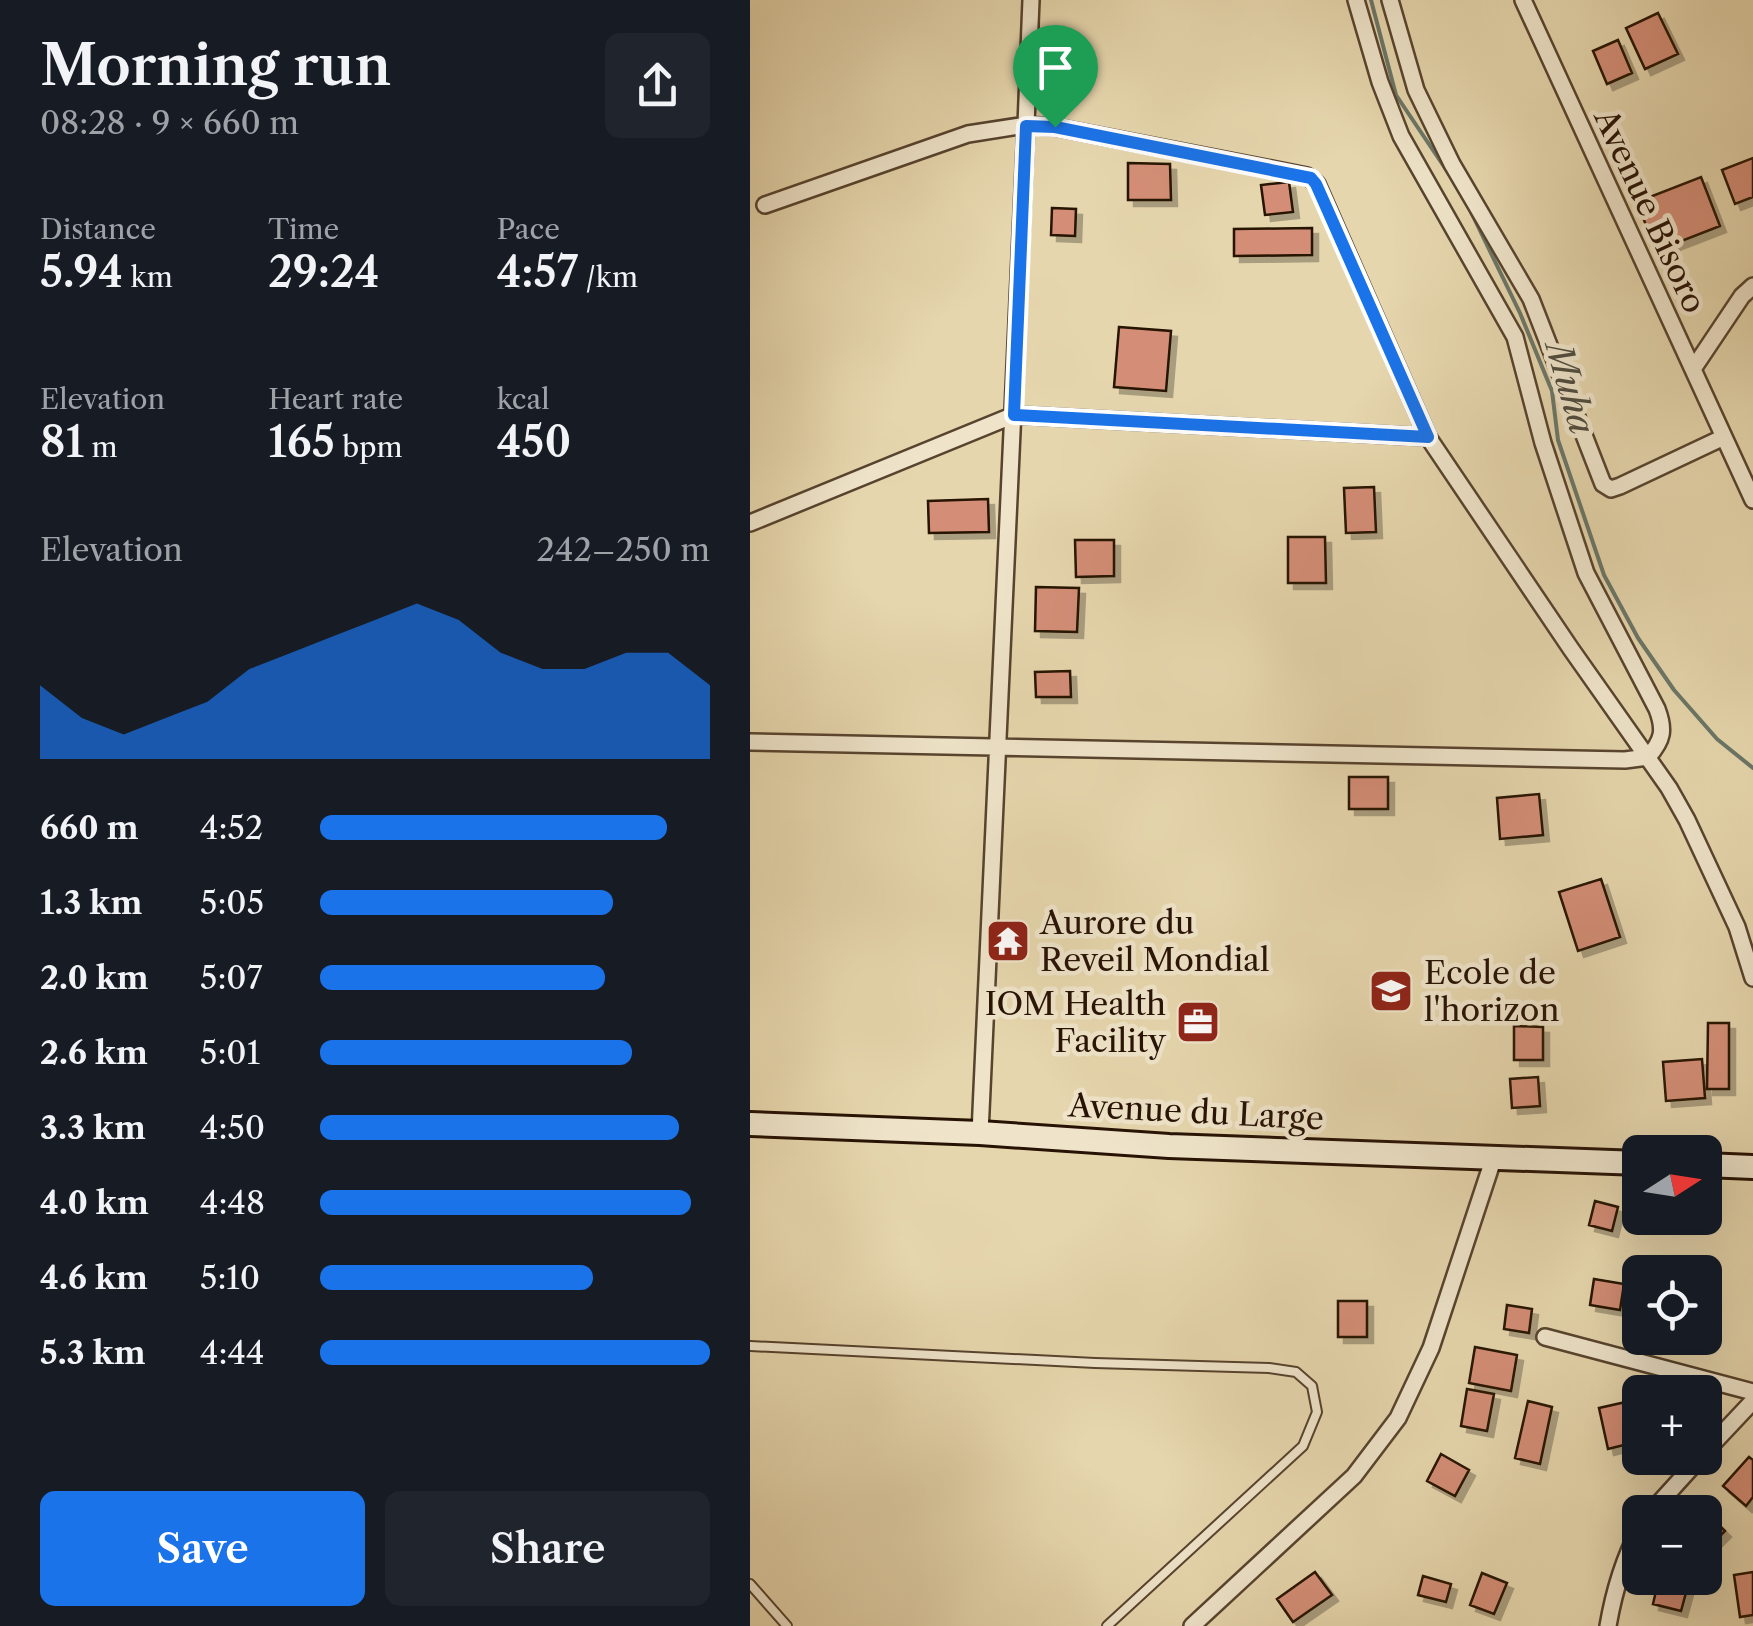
<!DOCTYPE html>
<html lang="en">
<head>
<meta charset="utf-8">
<style>
  :root { --surface:#171b24; --page:#20242c; --text:#f1f3f6; --muted:#9ea1a6; --accent:#1a73e8 }
  body { margin:0; font-family:"Libre Caslon Text",serif; background:var(--page); color:var(--text); height:100vh; display:flex; flex-direction:column; font-size:38px; white-space:nowrap }
  * { box-sizing:border-box; margin:0 }
  p { font-size:32px; color:var(--muted) }
  .icon { flex:none; width:55px; height:55px; fill:none; stroke:currentColor; stroke-width:2; stroke-linecap:round; stroke-linejoin:round }
  .map { position:relative; flex:1; overflow:hidden }
  .sheet { display:flex; flex-direction:column; background:var(--surface); width:750px }
  .sheet>* { flex:none }
  .needle { width:65px; rotate:78deg }
  .controls { position:absolute; left:872px; top:1135px; display:grid; gap:20px }
  .controls a { display:grid; place-items:center; width:100px; height:100px; border-radius:15px; background:var(--surface); box-shadow:0 10px 40px #0002; font-size:50px }
  .pin { position:absolute; display:grid; place-items:center; width:85px; height:85px; color:#fff; margin:-102px -42px; border-radius:50% 50% 50% 0; rotate:-45deg; box-shadow:0 0 10px #0007 }
  .pin .icon { rotate:45deg }
  .round { display:grid; place-items:center; flex:none; width:105px; height:105px; border-radius:15px; background:var(--page) }
  .head { display:flex; align-items:center; justify-content:space-between; height:170px; padding:0 40px }
  h1 { font-size:55px; font-weight:600; line-height:75px }
  .metrics { display:grid; grid-template-columns:repeat(3,1fr); gap:15px; height:170px; padding:10px 40px }
  .metrics div { display:grid; align-content:center }
  .metrics b { font-size:42px; font-weight:600 }
  .metrics small { font-size:28px; font-weight:400 }
  .metrics p { font-size:28px }
  .chart { height:280px; padding:20px 40px }
  .chart p { display:flex; justify-content:space-between }
  .chart svg { width:100%; height:180px; margin-top:10px; fill:var(--accent); opacity:.7 }
  .cta { display:flex; gap:20px; margin-top:auto; padding:20px 40px }
  .cta a { flex:1; height:115px; border-radius:15px; background:var(--accent); color:#fff; font-size:40px; font-weight:600; line-height:115px; text-align:center }
  .cta a+a { background:var(--page); color:var(--text) }
  ul { padding:0 40px; list-style:none; font-size:32px }
  li { display:grid; grid-template-columns:160px 120px 1fr; align-items:center; height:75px }
  li i { height:25px; border-radius:12px; background:var(--accent) }
  main { display:flex; flex:1; min-height:0 }
  .map>svg:first-child { display:block }
  .lines { fill:none; stroke-linecap:round; stroke-linejoin:round }
  .stream { stroke:#6a7668; stroke-width:4 }
  .building { fill:#d48e77; stroke:#271204; stroke-width:2.5; filter:url(#shadow) }
  .service-casing { stroke:#57432e; stroke-width:12 }
  .minor-casing { stroke:#57432e; stroke-width:20 }
  .secondary-casing { stroke:#271204; stroke-width:28 }
  .service { stroke:#efe4ca; stroke-width:8 }
  .minor { stroke:#efe4ca; stroke-width:15 }
  .secondary { stroke:#efe4ca; stroke-width:22 }
  .route-casing { stroke:#fff; stroke-width:20 }
  .route { stroke:#1a73e8; stroke-width:12 }
  .labels { text-anchor:middle; stroke-width:9; stroke-linejoin:round; paint-order:stroke }
  .street-label { font-size:32px; fill:#271204; stroke:#efe4ca }
  .poi-label { font-size:32px; fill:#271204; stroke:#efe4ca; text-anchor:start }
  .water-label { font-size:35px; font-style:italic; fill:#4e4c3e; stroke:#efe4ca }
</style>
</head>
<body>
<main>
<section class="sheet">
<div class="head"><div><h1>Morning run</h1><p>08:28 · 9 × 660 m</p></div><a class="round"><svg class="icon" aria-label="share" viewBox="0 0 24 24"><path d="M12 15V3M7 8l5-5 5 5M5 13v7h14v-7"/></svg></a></div>
<div class="metrics">
<div><p>Distance</p><b>5.94<small> km</small></b></div>
<div><p>Time</p><b>29:24</b></div>
<div><p>Pace</p><b>4:57<small> /km</small></b></div>
</div>
<div class="metrics">
<div><p>Elevation</p><b>81<small> m</small></b></div>
<div><p>Heart rate</p><b>165<small> bpm</small></b></div>
<div><p>kcal</p><b>450</b></div>
</div>
<div class="chart"><p><span>Elevation</span>242–250 m</p>
<svg viewBox="0 0 160 44" preserveAspectRatio="none"><path d="M0 44V26L10 34L20 38L30 34L40 30L50 22L60 18L70 14L80 10L90 6L100 10L110 18L120 22L130 22L140 18L150 18L160 26V44z"/></svg>
</div>
<ul>
<li><b>660 m</b>4:52<i style="width:89%"></i></li>
<li><b>1.3 km</b>5:05<i style="width:75%"></i></li>
<li><b>2.0 km</b>5:07<i style="width:73%"></i></li>
<li><b>2.6 km</b>5:01<i style="width:80%"></i></li>
<li><b>3.3 km</b>4:50<i style="width:92%"></i></li>
<li><b>4.0 km</b>4:48<i style="width:95%"></i></li>
<li><b>4.6 km</b>5:10<i style="width:70%"></i></li>
<li><b>5.3 km</b>4:44<i style="width:100%"></i></li>
</ul>
<div class="cta"><a>Save</a><a>Share</a></div>
</section>
<div class="map">
<svg width="1003" height="1626" viewBox="0 0 1003 1626">
  <defs>
    <filter id="shadow"><feDropShadow dx="6" dy="6" stdDeviation="0" flood-color="#0004"/></filter>
  </defs>
  <rect width="100%" height="100%" fill="#e6d6ad"/>
  <filter id="stains"><feTurbulence type="fractalNoise" baseFrequency=".002" numOctaves="4"/><feColorMatrix values="0 0 0 0 .2 0 0 0 0 .09 0 0 0 0 .02 0 0 0 .5 -.17"/></filter>
  <radialGradient id="worn" r=".72"><stop offset=".6" stop-color="#630" stop-opacity="0"/><stop offset="1" stop-color="#630" stop-opacity=".3"/></radialGradient>
  <g class="lines">
    <path class="stream" d="M 621,0 L 646,95 L 701,177
      M 721,212 L 770,313 L 802,391 L 808,440 L 854,575 L 888,638 L 924,690 L 967,739 L 1003,768"/>
  </g>
  <path class="building" d="M 908,13 L 928,54 L 895,69 L 876,28 Z
    M 868,40 L 882,73 L 857,84 L 843,51 Z
    M 1003,158 L 1003,197 L 985,204 L 972,170 Z
    M 378,163 L 420,164 L 421,200 L 378,200 Z
    M 951,177 L 970,226 L 906,251 L 887,202 Z
    M 539,182 L 543,212 L 515,215 L 511,185 Z
    M 302,208 L 326,209 L 325,236 L 301,235 Z
    M 562,228 L 562,255 L 484,256 L 484,229 Z
    M 369,327 L 421,331 L 416,391 L 364,387 Z
    M 624,487 L 626,532 L 596,533 L 594,488 Z
    M 238,499 L 239,532 L 179,533 L 178,501 Z
    M 538,537 L 575,537 L 576,583 L 538,583 Z
    M 325,540 L 364,540 L 364,576 L 326,577 Z
    M 286,587 L 329,588 L 327,632 L 285,631 Z
    M 320,671 L 321,697 L 286,697 L 285,672 Z
    M 599,777 L 638,777 L 638,809 L 599,809 Z
    M 789,794 L 793,835 L 750,839 L 747,798 Z
    M 851,879 L 870,937 L 828,951 L 809,892 Z
    M 958,1023 L 979,1023 L 979,1089 L 957,1089 Z
    M 764,1026 L 793,1027 L 793,1060 L 764,1060 Z
    M 952,1059 L 955,1098 L 916,1101 L 913,1062 Z
    M 788,1077 L 790,1106 L 762,1108 L 760,1079 Z
    M 845,1201 L 868,1207 L 862,1231 L 839,1225 Z
    M 844,1279 L 874,1284 L 870,1310 L 840,1305 Z
    M 588,1301 L 617,1301 L 617,1337 L 588,1337 Z
    M 757,1305 L 782,1309 L 779,1333 L 754,1329 Z
    M 882,1309 L 890,1311 L 890,1338 L 907,1338 L 904,1348 L 874,1341 Z
    M 725,1347 L 767,1355 L 761,1391 L 719,1383 Z
    M 717,1389 L 744,1394 L 737,1431 L 711,1426 Z
    M 778,1401 L 802,1407 L 790,1464 L 765,1458 Z
    M 880,1401 L 890,1441 L 858,1449 L 849,1408 Z
    M 691,1454 L 719,1470 L 705,1496 L 677,1481 Z
    M 999,1457 L 1003,1460 L 1003,1497 L 996,1506 L 973,1486 Z
    M 950,1506 L 975,1531 L 955,1551 L 955,1512 L 944,1512 Z
    M 565,1572 L 582,1595 L 543,1622 L 527,1599 Z
    M 1003,1572 L 1003,1615 L 990,1617 L 984,1575 Z
    M 732,1573 L 757,1583 L 744,1614 L 720,1605 Z
    M 673,1576 L 701,1584 L 696,1602 L 668,1595 Z
    M 909,1578 L 940,1578 L 931,1611 L 903,1604 Z"/>
  <g class="lines">
    <defs>
      <path id="service" d="M 0,1346 L 345,1363 L 519,1368 L 546,1372 L 562,1386 L 567,1412 L 553,1446 L 357,1626
        M 0,1584 L 37,1626"/>
      <path id="minor" d="M 281,0 L 276,125 L 305,127 L 557,176 L 567,184 L 678,437 L 821,649 L 919,788 L 937,820 L 987,927 L 1003,978
        M 640,0 L 666,90 L 702,164 L 781,299 L 853,484 L 861,489 L 870,486 L 974,437
        M 773,0 L 1003,500
        M 15,205 L 218,134 L 276,125 L 230,1133
        M 943,369 L 992,296 L 1003,286
        M 0,523 L 264,415 L 678,437
        M 0,742 L 875,760 L 898,757 C 913,740 915,730 907,709 L 836,573 L 793,443 L 765,337 L 651,136 L 630,82 L 606,0
        M 795,1337 L 1003,1392
        M 955,1452 L 1003,1401
        M 901,1512 L 950,1458
        M 442,1626 L 604,1476 L 648,1418 L 681,1348 L 744,1157
        M 858,1626 C 864,1591 873,1560 890,1528"/>
      <path id="secondary" d="M 0,1124 L 230,1133 L 419,1146 L 890,1163
        M 955,1165 L 1003,1167"/>
    </defs>
    <use href="#service" class="service-casing"/>
    <use href="#minor" class="minor-casing"/>
    <use href="#secondary" class="secondary-casing"/>
    <use href="#service" class="service"/>
    <use href="#minor" class="minor"/>
    <use href="#secondary" class="secondary"/>
  </g>
  <g class="lines">
    <defs>
      <path id="route" d="M 276,126 L 305,127 L 561,178 L 566,184 L 678,437 L 264,415 Z"/>
    </defs>
    <use href="#route" class="route-casing"/>
    <use href="#route" class="route"/>
  </g>
  <defs>
    <symbol id="temple-square" viewBox="-11 -11 22 22"><rect x="-9" y="-9" width="18" height="18" rx="4" fill="#8f2418" stroke="#efe4ca"/><path d="M0-6L5-2H3V0L6.5 2.5H4V6H1.5V3h-3V6H-4V2.5H-6.5L-3 0V-2H-5Z" fill="#fff"/></symbol>
    <symbol id="school-square" viewBox="-11 -11 22 22"><rect x="-9" y="-9" width="18" height="18" rx="4" fill="#8f2418" stroke="#efe4ca"/><path d="M0-5L7-2L0 1L-7-2ZM-4 1L0 2.5L4 1V4Q0 6-4 4Z" fill="#fff"/></symbol>
    <symbol id="office-square" viewBox="-11 -11 22 22"><rect x="-9" y="-9" width="18" height="18" rx="4" fill="#8f2418" stroke="#efe4ca"/><path d="M-6-3h4V-5.5h4V-3h4V5H-6ZM-1-4.5V-3h2v-1.5ZM-6 0V1H6V0Z" fill="#fff"/></symbol>
  </defs>
  <g fill-rule="evenodd">
    <use href="#temple-square" x="233" y="916" width="50" height="50"/>
    <use href="#school-square" x="616" y="966" width="50" height="50"/>
    <use href="#office-square" x="423" y="997" width="50" height="50"/>
  </g>
  <g class="labels">
    <g class="street-label">
      <text transform="translate(900 211) rotate(65)" y="11">Avenue Bisoro</text>
      <text transform="translate(446 1112) rotate(3)" y="11">Avenue du Large</text>
    </g>
    <g class="poi-label">
      <text x="290" y="934">Aurore du<tspan x="290" dy="37">Reveil Mondial</tspan></text>
      <text x="674" y="984">Ecole de<tspan x="674" dy="37">l'horizon</tspan></text>
      <text x="416" y="1015" text-anchor="end">IOM Health<tspan x="416" dy="37">Facility</tspan></text>
    </g>
    <g class="water-label">
      <text transform="translate(820 388) rotate(74)" y="12">Muha</text>
    </g>
  </g>
  <rect width="100%" height="100%" filter="url(#stains)"/>
  <rect width="100%" height="100%" fill="url(#worn)"/>
</svg>
<div class="controls">
<a><svg class="needle" viewBox="-14 -14 28 28"><path d="M0-13l5 13h-10z" fill="#e53935"/><path d="M0 13l5-13h-10z" fill="#9ea1a6"/></svg></a>
<a><svg class="icon" aria-label="locate" viewBox="0 0 24 24"><circle cx="12" cy="12" r="6"/><path d="M12 2v4M12 18v4M2 12h4M18 12h4"/></svg></a>
<a>+</a>
<a>−</a>
</div>
<div class="pin" style="left:305px;top:127px;background:#1e9e55"><svg class="icon" aria-label="arrive" viewBox="0 0 24 24"><path d="M6 21V4h12l-3 4 3 4H6"/></svg></div>
</div>
</main>
</body>
</html>
